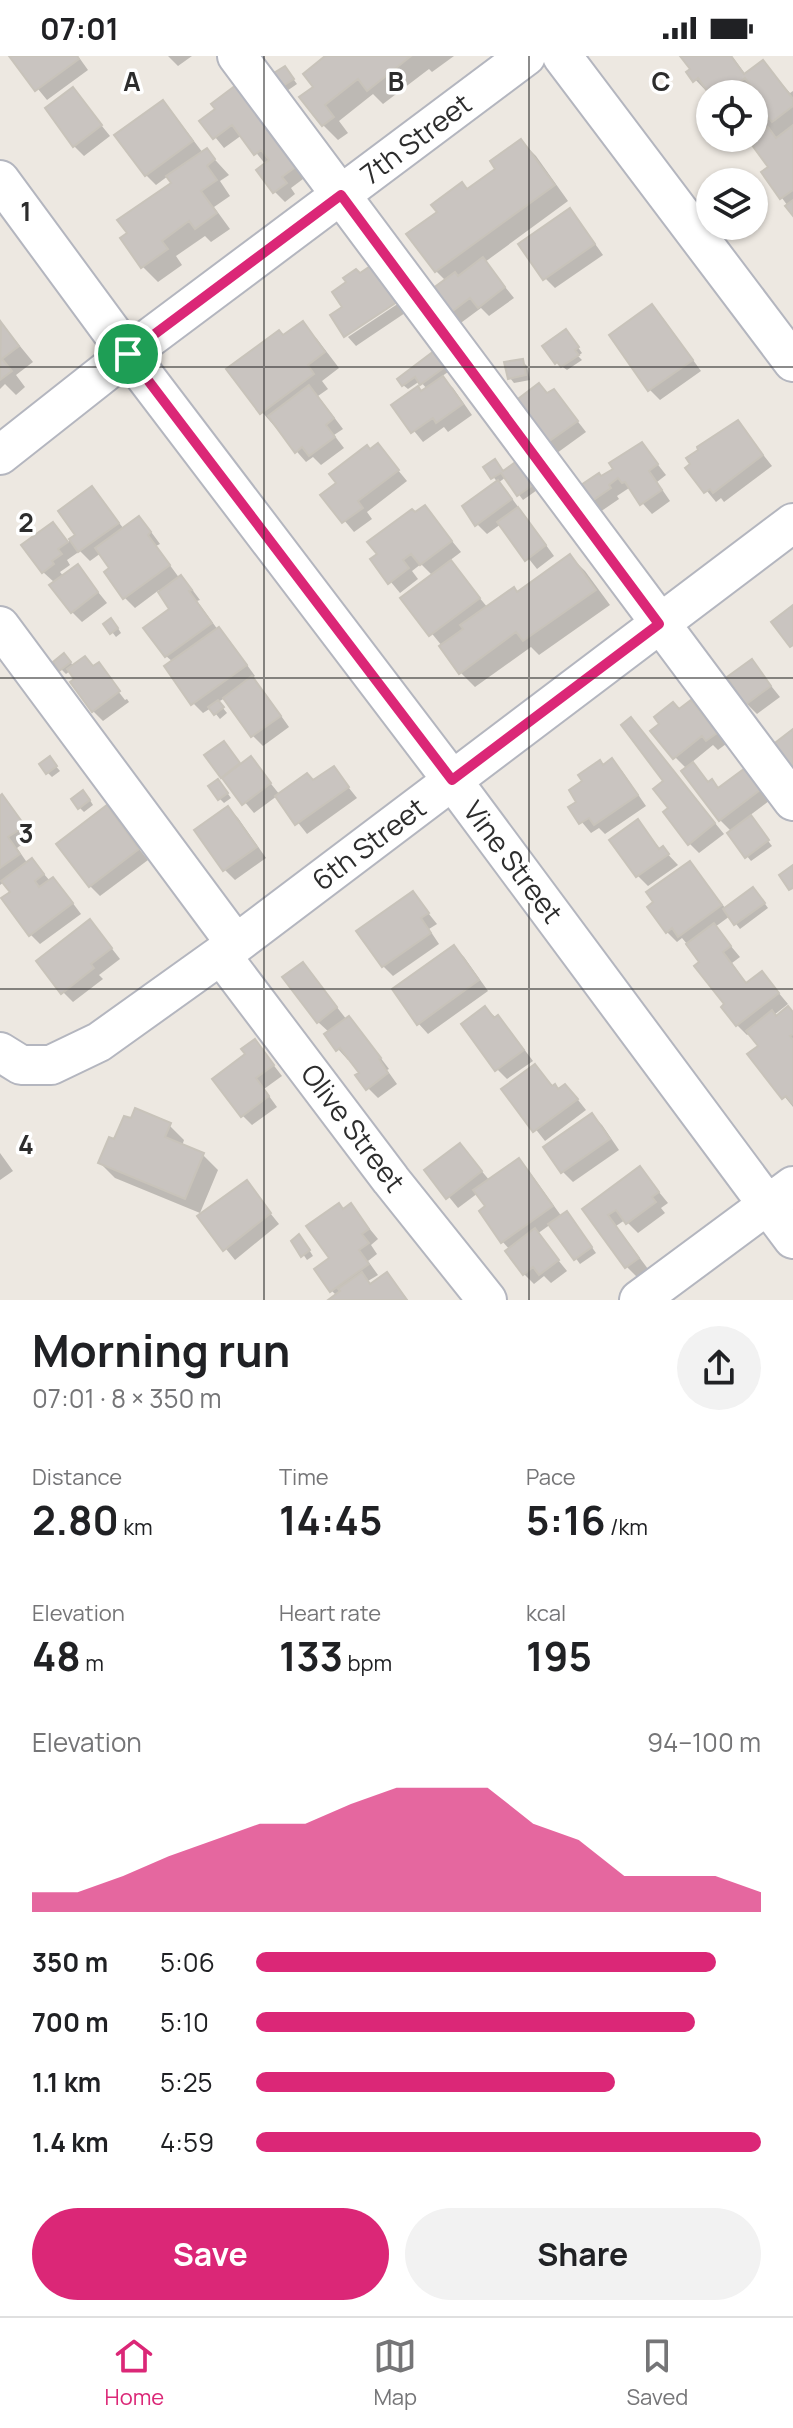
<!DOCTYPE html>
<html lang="en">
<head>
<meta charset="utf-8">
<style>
  :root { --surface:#fff; --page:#f2f2f2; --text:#202124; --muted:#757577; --line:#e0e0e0; --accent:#db2777 }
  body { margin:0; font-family:Manrope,sans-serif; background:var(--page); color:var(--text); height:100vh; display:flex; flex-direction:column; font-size:30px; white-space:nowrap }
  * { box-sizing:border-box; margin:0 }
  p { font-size:26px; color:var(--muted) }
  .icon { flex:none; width:44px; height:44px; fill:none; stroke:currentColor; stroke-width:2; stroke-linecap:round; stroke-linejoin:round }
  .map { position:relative; height:1244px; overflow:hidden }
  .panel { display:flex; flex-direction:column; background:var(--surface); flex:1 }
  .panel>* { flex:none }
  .fabs { position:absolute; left:696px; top:24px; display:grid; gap:16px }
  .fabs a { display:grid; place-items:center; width:72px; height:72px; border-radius:50%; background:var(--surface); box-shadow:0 2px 6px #0004; font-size:40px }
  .pin { position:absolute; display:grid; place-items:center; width:68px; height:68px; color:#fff; margin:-34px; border:4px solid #fff; border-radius:50%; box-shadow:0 2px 8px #0007 }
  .round { display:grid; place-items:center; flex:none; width:84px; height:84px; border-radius:42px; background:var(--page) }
  .headline { display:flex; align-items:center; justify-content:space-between; height:136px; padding:0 32px }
  h1 { font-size:44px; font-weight:700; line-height:60px }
  .stats { display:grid; grid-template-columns:repeat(3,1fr); gap:12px; height:136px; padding:8px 32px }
  .stats div { display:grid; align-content:center }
  .stats b { font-size:40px; font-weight:700 }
  .stats small { font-size:22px; font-weight:400 }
  .stats p { font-size:22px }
  .chart { height:224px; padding:16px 32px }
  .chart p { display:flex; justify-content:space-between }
  .chart svg { width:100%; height:144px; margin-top:8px; fill:var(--accent); opacity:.7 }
  .button { display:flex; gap:16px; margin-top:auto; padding:16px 32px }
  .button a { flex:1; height:92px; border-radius:48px; background:var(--accent); color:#fff; font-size:32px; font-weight:700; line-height:92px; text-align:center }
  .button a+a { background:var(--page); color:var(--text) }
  ul { padding:0 32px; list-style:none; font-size:26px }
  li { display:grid; grid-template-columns:128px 96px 1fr; align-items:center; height:60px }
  li i { height:20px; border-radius:10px; background:var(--accent) }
  .status { display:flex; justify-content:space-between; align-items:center; height:56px; padding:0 40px; background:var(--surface); direction:ltr }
  .status svg { height:22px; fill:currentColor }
  .tabs { display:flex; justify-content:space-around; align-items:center; height:112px; border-top:2px solid var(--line); background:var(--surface); font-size:22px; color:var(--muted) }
  .tabs a { display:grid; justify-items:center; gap:4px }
  .tabs .active { color:var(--accent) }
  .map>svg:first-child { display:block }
  .shadow { fill:#0003 }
  .building { fill:#c9c4c0; stroke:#c8c3ba; stroke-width:2 }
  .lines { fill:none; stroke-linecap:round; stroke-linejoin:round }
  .minor-casing { stroke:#b4b6bf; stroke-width:42 }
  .minor { stroke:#fff; stroke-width:38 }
  .route-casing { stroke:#fff; stroke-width:16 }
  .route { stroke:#db2777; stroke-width:10 }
  .grid { fill:none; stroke:#2d2d2d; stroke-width:2; stroke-opacity:0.55 }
  .labels { text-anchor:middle; stroke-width:7; stroke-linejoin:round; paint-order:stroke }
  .street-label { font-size:28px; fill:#2d2d2d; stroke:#fff }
  .grid-label { font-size:26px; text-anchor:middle; font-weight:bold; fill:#2d2d2d; stroke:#fff; stroke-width:7; stroke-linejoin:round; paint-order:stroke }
</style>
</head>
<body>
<div class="status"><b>07:01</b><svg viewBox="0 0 49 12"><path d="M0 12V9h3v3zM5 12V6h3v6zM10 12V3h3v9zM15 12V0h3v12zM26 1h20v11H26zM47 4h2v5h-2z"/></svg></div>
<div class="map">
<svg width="793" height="1244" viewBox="0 0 793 1244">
  <rect width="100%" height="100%" fill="#ede8e1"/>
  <path class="shadow" d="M 11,0 L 78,0 L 88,14 L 47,44 Z
    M 168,0 L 192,0 L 178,10 Z
    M 328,0 L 454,0 L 432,16 L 429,13 L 383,48 L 373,38 L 339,65 L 348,77 L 338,84 L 323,69 L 315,31 Z
    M 682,0 L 732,0 L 746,19 L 763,6 L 790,37 L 793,35 L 793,157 L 782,142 L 770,112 L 768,74 L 762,67 L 754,38 L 710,39 L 689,17 L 693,14 Z
    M 289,17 L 297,28 L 284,37 L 280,32 Z
    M 73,34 L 110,80 L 84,100 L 74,90 Z
    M 162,46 L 172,56 L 203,97 L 207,95 L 229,119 L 220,125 L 230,140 L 214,151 L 230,173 L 211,186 L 205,180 L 176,200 L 182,209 L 158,226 L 143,211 L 122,182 L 173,127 L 168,120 L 156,129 L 146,119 Z
    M 269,61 L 311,117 L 291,132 L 295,138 L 285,146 L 275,136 L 266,109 L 242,79 L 224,92 L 202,65 Z
    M 521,85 L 536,100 L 568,145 L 485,206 L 514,242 L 489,260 L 481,252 L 458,269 L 448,259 L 446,225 L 436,215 L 468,135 L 498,113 Z
    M 569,155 L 579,165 L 603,199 L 555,232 L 545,222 Z
    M 399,247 L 405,257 L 356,290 L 348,281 Z
    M 652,250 L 662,261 L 701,315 L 660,344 L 650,334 L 611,279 Z
    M 302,268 L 317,283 L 339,312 L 322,325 L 328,333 L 318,340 L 343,373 L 334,379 L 344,392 L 321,409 L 313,401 L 306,406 L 262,356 L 284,281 Z
    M 0,269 L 15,284 L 33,306 L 16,319 L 25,331 L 16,339 L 5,328 L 0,333 Z
    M 570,280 L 582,297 L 578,300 L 582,304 L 567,314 L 556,306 Z
    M 438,295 L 452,313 L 441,321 L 453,332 L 472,359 L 448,376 L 444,371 L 423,386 L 394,350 L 427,333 L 420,325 L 408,333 L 403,329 Z
    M 522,305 L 527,310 L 530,324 L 514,327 L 510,322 Z
    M 554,335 L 586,376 L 557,397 L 547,387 Z
    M 738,367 L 772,410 L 724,446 L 721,442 L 716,446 L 688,412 Z
    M 642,388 L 666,419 L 657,426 L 670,445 L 652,458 L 629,432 L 617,440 L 619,443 L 600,456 L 581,432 L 602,423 L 615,413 Z
    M 378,390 L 407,425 L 367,456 L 372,463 L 354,476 L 323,439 Z
    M 486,411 L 540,432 L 523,444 L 506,421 L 498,427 L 508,437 L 554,500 L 537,513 L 501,468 L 487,478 L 477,468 L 498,427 Z
    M 92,433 L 124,473 L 139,463 L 149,473 L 160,488 L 156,490 L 180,523 L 191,532 L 200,544 L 197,545 L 218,574 L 229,584 L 255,620 L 252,622 L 262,633 L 289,671 L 263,690 L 253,680 L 225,642 L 218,646 L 227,657 L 220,663 L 211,652 L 203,657 L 193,647 L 173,606 L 166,600 L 172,553 L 159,534 L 135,552 L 125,542 L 112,513 L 101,497 L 90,505 L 80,495 L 67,504 L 70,509 L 60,516 L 64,521 L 77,510 L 107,547 L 82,566 L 72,556 L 55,527 L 43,516 L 53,468 L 68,486 L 78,479 Z
    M 425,452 L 461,496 L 449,505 L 488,552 L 518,538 L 570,500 L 585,515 L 610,549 L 539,599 L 531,591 L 475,631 L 460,616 L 442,590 L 403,542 L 433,520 L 421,508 L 412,515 L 418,523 L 400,537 L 372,503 L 415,458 Z
    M 116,569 L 121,577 L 116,581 L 112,576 Z
    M 69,604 L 74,611 L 94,612 L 104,617 L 125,644 L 127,643 L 129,646 L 103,665 L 93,655 L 71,614 L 66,618 L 61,613 Z
    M 752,606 L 780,641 L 757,658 L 747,648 L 729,622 Z
    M 680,655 L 701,657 L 726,688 L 718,694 L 713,689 L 691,707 L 709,727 L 711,725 L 719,733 L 747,712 L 773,742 L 749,760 L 772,790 L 751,805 L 729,778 L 732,776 L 720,764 L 687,713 L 675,701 Z
    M 228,692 L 241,710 L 251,703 L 280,739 L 314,726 L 333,712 L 357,742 L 307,778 L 277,740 L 254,757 L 206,700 Z
    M 612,705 L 622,715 L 646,750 L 605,778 L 599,772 L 591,777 L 570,752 L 579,746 L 603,711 Z
    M 54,708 L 60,715 L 52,721 L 47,716 Z
    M 676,719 L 724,778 L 699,797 L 689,787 L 671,753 Z
    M 223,731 L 231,742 L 224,747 L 220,743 Z
    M 2,741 L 33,780 L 17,792 L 28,808 L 32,804 L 50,825 L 53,823 L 63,834 L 81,858 L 40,888 L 30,878 L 13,837 L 4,826 L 0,829 L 0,742 Z
    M 88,741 L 93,749 L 84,756 L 79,751 Z
    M 106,752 L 148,804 L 100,840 L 90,830 Z
    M 228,752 L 238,762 L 266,802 L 235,824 L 225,814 L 197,775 Z
    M 638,766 L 661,794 L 663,793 L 678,809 L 648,830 L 638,820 L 612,784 Z
    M 689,807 L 726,853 L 758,838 L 768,852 L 740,873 L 730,860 L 715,871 L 740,901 L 732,907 L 747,928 L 762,917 L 788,948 L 774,959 L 777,962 L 793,957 L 793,1051 L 750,998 L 761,990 L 750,977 L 747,979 L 737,969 L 702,906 L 682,882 L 677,886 L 667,876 Z
    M 413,838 L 437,868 L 429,873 L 439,888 L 393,920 L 383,910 Z
    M 99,876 L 120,903 L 99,919 L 103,923 L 73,946 L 63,936 Z
    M 454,891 L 464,901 L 488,935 L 428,978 L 418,967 Z
    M 303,908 L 347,964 L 349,963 L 359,973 L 389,1013 L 387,1014 L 397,1028 L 378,1042 L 368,1032 L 361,1017 L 350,1002 L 348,1004 L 338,993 L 330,977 L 318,966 Z
    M 485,952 L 508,972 L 533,1005 L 507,1023 L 497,1013 Z
    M 255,985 L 282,1020 L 264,1033 L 277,1051 L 252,1069 L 242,1059 Z
    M 535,1010 L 554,1031 L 575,1040 L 586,1054 L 545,1085 L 504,1033 Z
    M 592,1059 L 602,1069 L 619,1094 L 573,1126 L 563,1116 Z
    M 169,1069 L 184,1084 L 182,1090 L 203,1099 L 218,1114 L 200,1157 L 115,1122 L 100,1107 L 116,1086 Z
    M 460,1089 L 490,1125 L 519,1105 L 529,1115 L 562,1161 L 571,1162 L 596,1197 L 580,1208 L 551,1168 L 537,1178 L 567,1215 L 551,1227 L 544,1220 L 534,1228 L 524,1218 L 510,1194 L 502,1185 L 488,1151 L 478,1137 L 458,1152 L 427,1114 Z
    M 0,1097 L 13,1115 L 0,1124 Z
    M 640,1113 L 668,1147 L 661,1152 L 665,1157 L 638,1177 L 625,1164 L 616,1170 L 648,1213 L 637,1221 L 627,1211 L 585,1153 Z
    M 246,1127 L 279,1168 L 235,1204 L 200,1161 Z
    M 351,1150 L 378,1183 L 371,1189 L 377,1198 L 368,1205 L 378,1219 L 368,1225 L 372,1229 L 387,1218 L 408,1244 L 331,1244 L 337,1240 L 331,1234 L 332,1203 L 344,1155 Z
    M 294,1185 L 304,1186 L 313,1200 L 307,1204 Z"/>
  <path class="building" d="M 9,0 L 77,0 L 79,3 L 35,35 Z
    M 325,0 L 411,0 L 367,35 L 358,23 L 325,49 L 334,61 L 322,70 L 299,41 L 313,31 L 303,18 Z
    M 680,0 L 731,0 L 744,18 L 763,4 L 793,43 L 793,50 L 772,66 L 769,62 L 760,68 L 754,60 L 753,38 L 755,36 L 745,22 L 739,27 L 742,31 L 736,36 L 733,32 L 725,38 L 710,39 L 698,22 L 693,26 L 686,16 L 690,13 Z
    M 285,10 L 294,23 L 278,33 L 269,20 Z
    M 236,29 L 302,106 L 282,121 L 287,127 L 273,137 L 256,114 L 269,104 L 261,94 L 254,99 L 232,69 L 213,83 L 199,65 L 215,53 L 211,48 Z
    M 73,31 L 102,69 L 73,91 L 45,52 Z
    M 163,44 L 193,85 L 145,120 L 114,79 Z
    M 793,69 L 793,134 L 780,143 L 761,116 L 768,111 L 749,85 L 768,71 L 776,82 Z
    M 521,83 L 555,129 L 435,216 L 406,178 L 437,156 L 431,149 L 462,126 L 467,133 L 495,113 L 490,105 Z
    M 207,92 L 215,103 L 207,110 L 217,124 L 201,135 L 217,157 L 195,173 L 189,165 L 162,185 L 168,193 L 141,212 L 120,182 L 127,177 L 117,164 L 171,127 L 166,120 Z
    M 793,144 L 793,160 L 785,150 Z
    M 570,152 L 595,188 L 543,224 L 518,188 Z
    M 483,201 L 505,231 L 478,252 L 470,242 L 446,260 L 428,236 L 455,216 L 458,220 Z
    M 372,209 L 397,246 L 344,281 L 330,259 L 342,251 L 332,236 L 346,226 L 343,222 L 356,213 L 360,217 Z
    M 652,248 L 693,304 L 648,335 L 609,279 Z
    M 303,265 L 325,296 L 308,309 L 314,318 L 260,358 L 226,313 L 279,274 L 283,279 Z
    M 1,266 L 19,290 L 2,303 L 12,315 L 0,324 Z
    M 566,273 L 579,291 L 575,294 L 579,299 L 561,311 L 557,306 L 555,308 L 542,290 Z
    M 438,292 L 449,308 L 420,329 L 415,321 L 402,330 L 397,323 Z
    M 523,303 L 526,319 L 508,323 L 504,306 Z
    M 443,320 L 463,348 L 436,367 L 433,362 L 411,377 L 391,349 L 418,330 L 421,335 Z
    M 539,327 L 547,337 L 554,333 L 578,365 L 545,388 L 514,346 Z
    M 309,329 L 334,362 L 326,369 L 335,381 L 309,400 L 302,391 L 295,397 L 268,360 Z
    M 738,364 L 763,399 L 713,437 L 710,433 L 704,437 L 685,412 L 690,408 L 686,402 L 698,394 L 697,391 Z
    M 642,386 L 658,408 L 649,415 L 662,434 L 640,449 L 625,426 L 622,427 L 618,422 L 609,429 L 611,432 L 589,447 L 578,431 L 599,417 L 601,420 L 613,413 L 609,407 Z
    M 378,387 L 399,414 L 358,445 L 363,452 L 342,467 L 320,439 L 336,427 L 329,418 L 367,389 L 370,393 Z
    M 521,402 L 537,426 L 517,440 L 501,417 L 491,423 L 483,411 L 495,403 L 503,415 Z
    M 498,424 L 512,443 L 475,470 L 462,450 Z
    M 92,430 L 119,467 L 78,496 L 69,483 L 75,479 L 58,455 Z
    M 425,449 L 452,485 L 420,509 L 411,498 L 403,504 L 409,512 L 388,528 L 370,503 L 377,498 L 367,486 L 412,453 L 415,456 Z
    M 518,451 L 546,489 L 525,505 L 497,466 Z
    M 139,460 L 151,476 L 148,479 L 170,509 L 123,543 L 104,516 L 109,512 L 95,492 Z
    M 53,466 L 68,486 L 58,493 L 62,498 L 52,505 L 54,508 L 42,517 L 21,489 Z
    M 570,498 L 596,534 L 523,585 L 516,576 L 459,618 L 439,590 L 463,573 L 460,569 L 514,531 L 517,536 Z
    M 451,504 L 480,542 L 429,580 L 400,542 Z
    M 78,508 L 98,536 L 71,557 L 49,529 Z
    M 181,519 L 192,534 L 189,535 L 212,567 L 165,601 L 143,572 L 169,553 L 158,536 Z
    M 793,549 L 793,589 L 790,591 L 771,566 Z
    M 111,562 L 118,572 L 110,578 L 103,568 Z
    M 219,571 L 247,609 L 191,649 L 164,610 Z
    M 64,597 L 71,606 L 59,615 L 53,606 Z
    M 85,600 L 93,610 L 99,606 L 120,635 L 92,656 L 70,626 L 74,623 L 67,613 Z
    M 752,603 L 771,630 L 745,649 L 727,621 Z
    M 252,620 L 281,660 L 251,681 L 223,642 Z
    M 218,644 L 224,651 L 214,659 L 208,651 Z
    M 691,644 L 717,677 L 706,685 L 702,680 L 673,703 L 650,675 L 659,668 L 654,661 L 673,646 L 679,653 Z
    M 631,661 L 715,767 L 688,789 L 663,756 L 668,752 L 653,733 L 663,725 L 621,669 Z
    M 793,673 L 793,711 L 789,714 L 771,690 Z
    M 224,685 L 240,707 L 221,722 L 204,699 Z
    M 50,700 L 57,710 L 46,718 L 39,708 Z
    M 251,700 L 271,727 L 242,749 L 222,722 Z
    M 612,702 L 638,739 L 594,769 L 589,762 L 579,768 L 568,751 L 576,746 L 569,734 L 582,725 L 578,719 L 600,704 L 603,709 Z
    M 693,706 L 708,726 L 712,723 L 718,732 L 748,710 L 764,731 L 719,765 L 681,715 Z
    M 334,710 L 349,731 L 295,769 L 275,740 L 307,717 L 313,724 Z
    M 218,723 L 228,737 L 218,744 L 208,730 Z
    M 83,734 L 90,744 L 78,753 L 71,743 Z
    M 2,738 L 25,770 L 8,781 L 20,798 L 0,812 L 0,740 Z
    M 107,749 L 139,793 L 89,831 L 56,788 Z
    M 228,750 L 257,791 L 223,815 L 194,774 Z
    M 751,759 L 769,784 L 745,802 L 727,777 Z
    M 638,763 L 659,793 L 663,790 L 669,798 L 636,821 L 609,784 Z
    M 32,802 L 44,818 L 35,825 L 39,831 L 53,821 L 73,847 L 29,880 L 1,842 L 10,836 L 1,825 Z
    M 690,805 L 722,849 L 678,881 L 672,872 L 666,877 L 647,851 L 653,846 L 646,836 Z
    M 793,809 L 793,832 L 789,834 L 779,819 Z
    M 753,831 L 765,847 L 734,869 L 723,853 Z
    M 413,835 L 429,857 L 421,862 L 431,877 L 382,911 L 356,875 Z
    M 90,863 L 112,892 L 91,908 L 94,912 L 61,938 L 36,905 Z
    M 714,867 L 731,890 L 723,896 L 746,927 L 762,915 L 779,937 L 736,970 L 721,951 L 724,948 L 694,910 L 699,906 L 686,888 Z
    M 454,889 L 479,924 L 417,969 L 392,933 Z
    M 303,906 L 337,951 L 317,967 L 282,921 Z
    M 485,950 L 494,962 L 498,959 L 524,994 L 495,1015 L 461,968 Z
    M 788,950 L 793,956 L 793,978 L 790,980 L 793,984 L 793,1048 L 786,1040 L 782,1043 L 747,998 L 758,990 L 746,975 L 772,954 L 776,960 Z
    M 349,960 L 381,1002 L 379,1003 L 388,1017 L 366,1034 L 355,1019 L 359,1017 L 340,992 L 336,995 L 324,978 Z
    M 255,983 L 274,1009 L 256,1022 L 269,1040 L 241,1061 L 212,1023 L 245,998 L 241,993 Z
    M 535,1008 L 552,1030 L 555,1028 L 558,1033 L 565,1028 L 578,1043 L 533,1076 L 501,1033 Z
    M 135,1052 L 171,1067 L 165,1081 L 204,1097 L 185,1143 L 98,1107 L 109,1081 L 114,1083 L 124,1060 L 131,1062 Z
    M 592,1057 L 610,1083 L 561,1117 L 543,1091 Z
    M 460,1087 L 482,1115 L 446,1143 L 424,1114 Z
    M 519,1102 L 553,1150 L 501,1187 L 479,1155 L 485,1150 L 473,1134 Z
    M 640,1110 L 659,1136 L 652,1141 L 656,1146 L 626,1168 L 616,1154 L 608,1159 L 639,1202 L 625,1212 L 582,1153 Z
    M 247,1124 L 271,1157 L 223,1195 L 197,1160 Z
    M 339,1147 L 343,1153 L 351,1147 L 369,1173 L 362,1178 L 369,1187 L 359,1194 L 369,1208 L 330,1236 L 314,1213 L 329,1202 L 306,1170 Z
    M 567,1155 L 592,1191 L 574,1204 L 548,1168 Z
    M 535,1172 L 559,1204 L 539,1219 L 533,1211 L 523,1219 L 505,1195 Z
    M 299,1178 L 310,1194 L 301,1201 L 291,1185 Z
    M 362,1216 L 370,1228 L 387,1216 L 407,1244 L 328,1244 L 340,1235 L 338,1233 Z"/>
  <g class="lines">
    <defs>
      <path id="minor" d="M 237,0 L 793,745
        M 562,0 L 793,306
        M 0,124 L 128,298 L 452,724 L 793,1183
        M 0,399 L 128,298 L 526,0
        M 0,570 L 236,888
        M 221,899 L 391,1124 L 487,1244
        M 0,996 L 21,1009 L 51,1009 L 99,986 L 236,888 L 793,467
        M 639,1244 L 793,1130"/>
    </defs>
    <use href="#minor" class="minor-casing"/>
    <use href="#minor" class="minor"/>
  </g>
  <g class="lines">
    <defs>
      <path id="route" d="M 341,139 L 659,568 L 452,724 L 128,298 Z"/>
    </defs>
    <use href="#route" class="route-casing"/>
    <use href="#route" class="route"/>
  </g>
  <path class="grid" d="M 264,0 L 264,1244M 529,0 L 529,1244M 0,311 L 793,311M 0,622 L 793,622M 0,933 L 793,933"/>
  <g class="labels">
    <g class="street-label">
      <text transform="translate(416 83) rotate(-37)" y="10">7th Street</text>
      <text transform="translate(369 788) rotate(-37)" y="10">6th Street</text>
      <text transform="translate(513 806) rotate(53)" y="10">Vine Street</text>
      <text transform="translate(353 1072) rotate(53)" y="10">Olive Street</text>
    </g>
  </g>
  <g class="grid-label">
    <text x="132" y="35">A</text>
    <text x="396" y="35">B</text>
    <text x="661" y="35">C</text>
    <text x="26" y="165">1</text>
    <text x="26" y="476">2</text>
    <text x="26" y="787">3</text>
    <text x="26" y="1098">4</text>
  </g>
</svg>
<div class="fabs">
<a><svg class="icon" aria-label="locate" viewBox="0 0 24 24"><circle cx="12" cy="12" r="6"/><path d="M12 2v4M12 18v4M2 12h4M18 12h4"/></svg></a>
<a><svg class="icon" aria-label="layers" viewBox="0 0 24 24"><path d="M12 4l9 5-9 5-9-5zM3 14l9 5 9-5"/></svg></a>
</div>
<div class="pin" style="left:128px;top:298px;background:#1e9e55"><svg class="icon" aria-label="arrive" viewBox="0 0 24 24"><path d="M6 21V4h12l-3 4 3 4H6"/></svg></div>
</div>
<section class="panel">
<div class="headline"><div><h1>Morning run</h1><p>07:01 · 8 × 350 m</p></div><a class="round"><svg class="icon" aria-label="share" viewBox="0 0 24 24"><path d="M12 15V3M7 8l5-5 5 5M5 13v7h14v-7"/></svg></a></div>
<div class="stats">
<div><p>Distance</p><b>2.80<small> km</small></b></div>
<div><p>Time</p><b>14:45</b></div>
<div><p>Pace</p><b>5:16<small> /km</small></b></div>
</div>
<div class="stats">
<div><p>Elevation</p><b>48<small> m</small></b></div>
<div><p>Heart rate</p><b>133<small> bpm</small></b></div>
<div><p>kcal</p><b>195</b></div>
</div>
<div class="chart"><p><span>Elevation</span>94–100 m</p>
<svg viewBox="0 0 160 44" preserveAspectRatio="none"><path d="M0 44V38L10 38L20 33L30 27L40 22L50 17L60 17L70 11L80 6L90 6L100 6L110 17L120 22L130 33L140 33L150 33L160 38V44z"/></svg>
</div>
<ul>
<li><b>350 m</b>5:06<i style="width:91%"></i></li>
<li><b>700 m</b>5:10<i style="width:87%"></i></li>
<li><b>1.1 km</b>5:25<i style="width:71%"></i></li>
<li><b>1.4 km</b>4:59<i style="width:100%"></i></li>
</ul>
<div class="button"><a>Save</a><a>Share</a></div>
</section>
<nav class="tabs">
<a class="active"><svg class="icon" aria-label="home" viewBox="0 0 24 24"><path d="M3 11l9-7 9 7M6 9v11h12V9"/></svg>Home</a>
<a><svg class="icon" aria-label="map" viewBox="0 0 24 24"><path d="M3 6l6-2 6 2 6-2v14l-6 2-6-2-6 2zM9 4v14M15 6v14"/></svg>Map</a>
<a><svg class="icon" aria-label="saved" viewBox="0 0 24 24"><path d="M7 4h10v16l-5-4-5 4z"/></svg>Saved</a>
</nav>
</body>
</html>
